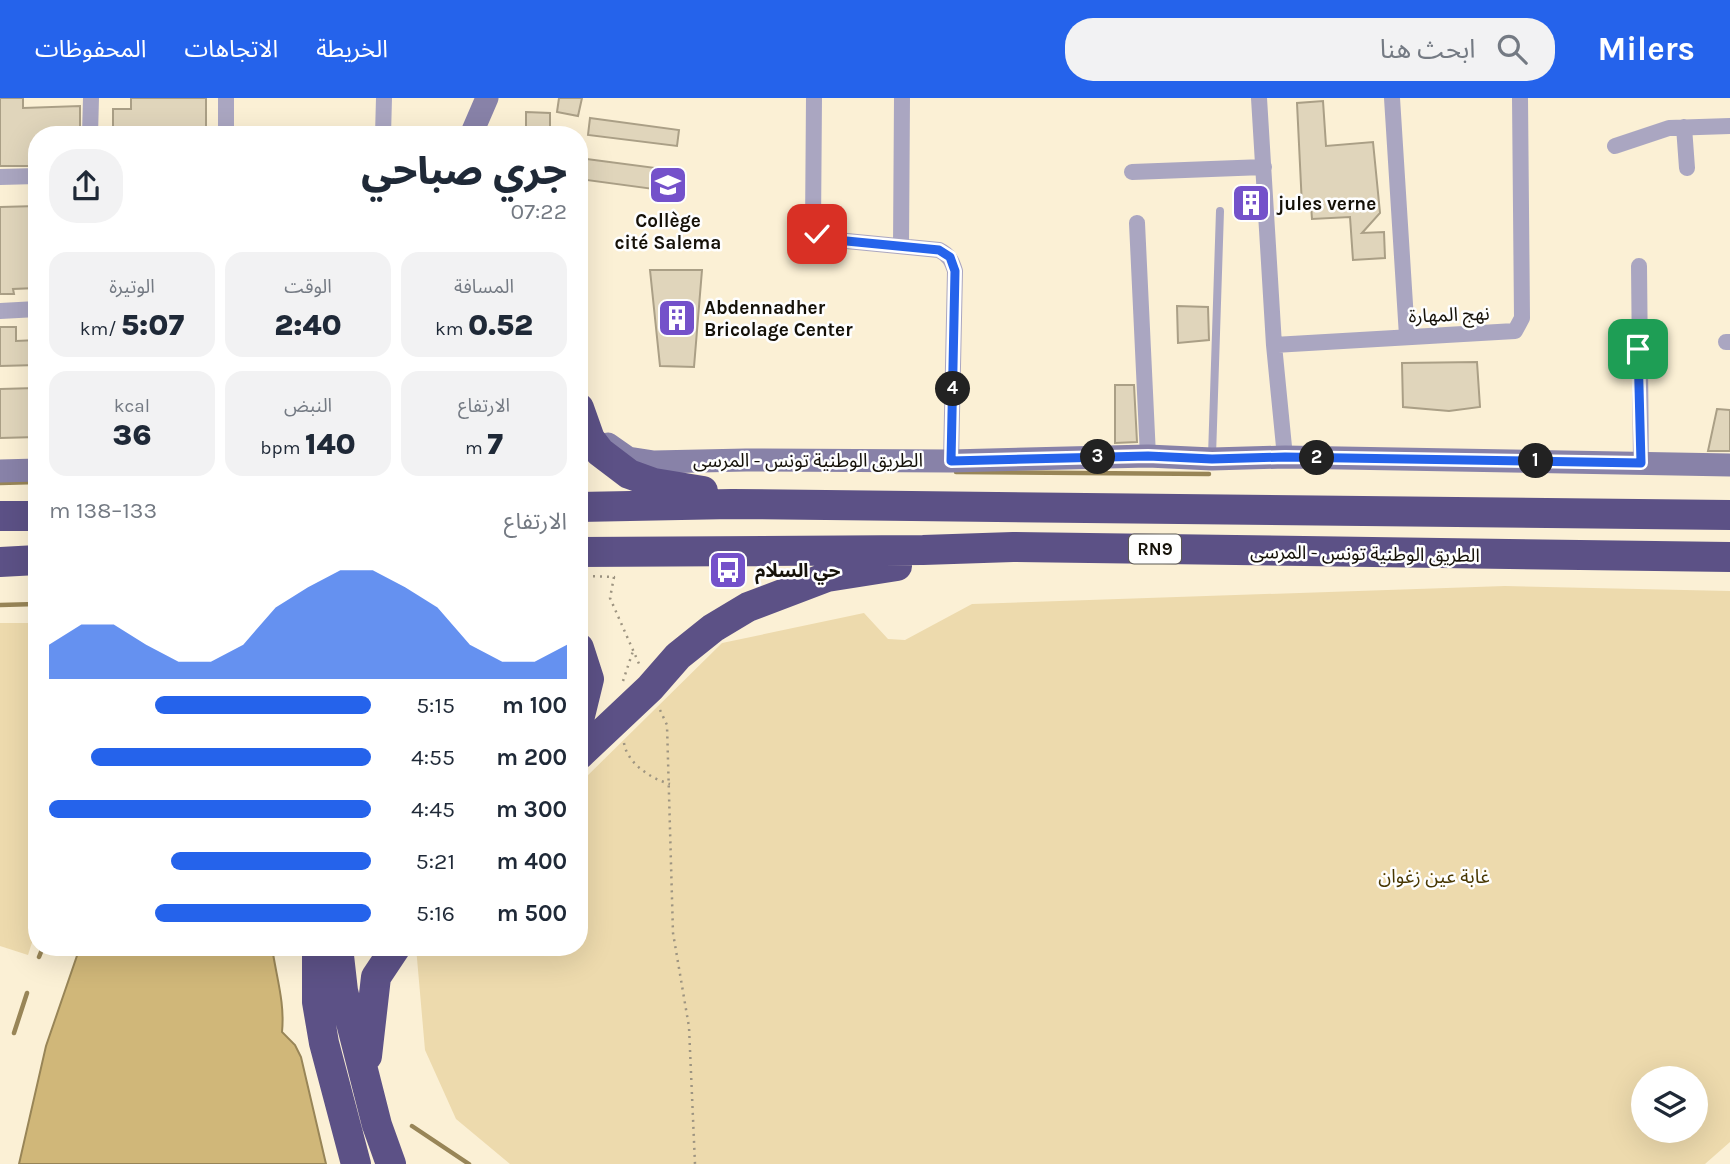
<!DOCTYPE html>
<html lang="ar">
<head>
<meta charset="utf-8">
<style>
  :root { --surface:#fff; --page:#f2f2f3; --text:#1f2937; --muted:#747a83; --accent:#2563eb }
  body { margin:0; font-family:Karla,"Noto Sans Arabic",sans-serif; background:var(--page); color:var(--text); direction:rtl; height:100vh; display:flex; flex-direction:column; font-size:26px; white-space:nowrap }
  * { box-sizing:border-box; margin:0 }
  p { font-size:23px; color:var(--muted) }
  .icon { flex:none; width:38px; height:38px; fill:none; stroke:currentColor; stroke-width:2; stroke-linecap:round; stroke-linejoin:round }
  .map { position:relative; flex:1; overflow:hidden; direction:ltr }
  .panel { position:absolute; left:28px; top:28px; width:560px; height:830px; display:flex; flex-direction:column; background:var(--surface); border-radius:28px; box-shadow:0 7px 28px #0002; direction:rtl }
  .panel>* { flex:none }
  .fabs { position:absolute; left:1631px; top:968px; display:grid; gap:14px }
  .fabs a { display:grid; place-items:center; width:77px; height:77px; border-radius:50%; background:var(--surface); box-shadow:0 7px 28px #0002; font-size:35px }
  .pin { position:absolute; display:grid; place-items:center; width:60px; height:60px; color:#fff; margin:-30px; border-radius:14px; box-shadow:0 4px 10px #0006 }
  .km { position:absolute; width:35px; height:35px; margin:-18px; border-radius:50%; background:#222; color:#fff; font-size:19px; line-height:35px; text-align:center }
  .round { display:grid; place-items:center; flex:none; width:74px; height:74px; border-radius:28px; background:var(--page) }
  .head { display:flex; align-items:center; justify-content:space-between; height:119px; padding:0 21px }
  h1 { font-size:38px; font-weight:800; line-height:52px }
  .metrics { display:grid; grid-template-columns:repeat(3,1fr); gap:10px; height:119px; padding:7px 21px }
  .metrics div { display:grid; align-content:center; border-radius:18px; background:var(--page); text-align:center }
  .metrics b { font-size:30px; font-weight:800 }
  .metrics small { font-size:19px; font-weight:400 }
  .metrics p { font-size:19px }
  .chart { height:196px; padding:14px 21px }
  .chart p { display:flex; justify-content:space-between }
  .chart svg { width:100%; height:126px; margin-top:7px; fill:var(--accent); opacity:.7 }
  ul { padding:0 21px; list-style:none; font-size:23px }
  li { display:grid; grid-template-columns:112px 84px 1fr; align-items:center; height:52px }
  li i { height:18px; border-radius:9px; background:var(--accent) }
  header { display:flex; align-items:center; gap:42px; box-sizing:border-box; height:98px; padding:0 35px; background:var(--accent); color:#fff }
  header strong { font-size:33px }
  nav { display:flex; gap:38px; margin-inline-start:auto; font-size:24px }
  .search { width:490px; height:63px; background:var(--page); display:flex; align-items:center; gap:18px; box-sizing:border-box; padding:0 24px; border-radius:28px; color:var(--muted); font-size:26px }
  .map>svg:first-child { display:block }
  .green { fill:#eddaad; fill-rule:evenodd }
  .water { fill:#d0b779; stroke:#988557; stroke-width:2 }
  .lines { fill:none; stroke-linecap:round; stroke-linejoin:round }
  .stream { stroke:#988557; stroke-width:4.5 }
  .building { fill:#e0d5bb; stroke:#aa9f86; stroke-width:2 }
  .path { stroke:#9d9481; stroke-width:2.5; stroke-dasharray:2 5; stroke-linecap:butt }
  .lane { stroke:#aaa6c1; stroke-width:8 }
  .street { stroke:#aaa6c1; stroke-width:16 }
  .secondary { stroke:#8882a8; stroke-width:23 }
  .highway { stroke:#5c5186; stroke-width:30 }
  .route-casing { stroke:#fff; stroke-width:14 }
  .route { stroke:#2563eb; stroke-width:9 }
  .labels { text-anchor:middle; stroke-width:5; stroke-linejoin:round; paint-order:stroke }
  .shield { fill:#fefefe; stroke:#5b5852; stroke-width:2 }
  .shield-label { font-size:18px; font-weight:bold; fill:#151108 }
  .poi-label { font-size:19px; font-weight:bold; fill:#151108; stroke:#fefefe; text-anchor:start }
  .street-label { font-size:19px; fill:#151108; stroke:#fefefe }
  .park-label { font-size:19px; fill:#483702; stroke:#fefefe }
</style>
</head>
<body>
<header>
<strong>Milers</strong>
<div class="search"><svg class="icon" aria-label="search" viewBox="0 0 24 24"><circle cx="10" cy="10" r="6"/><path d="M15 15l6 6"/></svg>ابحث هنا</div>
<nav><a>الخريطة</a><a>الاتجاهات</a><a>المحفوظات</a></nav>
</header>
<div class="map">
<svg width="1730" height="1066" viewBox="0 0 1730 1066">
  <rect width="100%" height="100%" fill="#fbf0d5"/>
  <path class="green" d="M 1505,488 L 1730,493 L 1730,1044 L 1705,1066 L 510,1066 L 456,1021 L 425,952 L 416,849 L 579,849 L 579,686 L 722,545 L 864,515 L 888,541 L 905,542 L 972,506 ZM 1643,980 L 1696,980 L 1696,1032 L 1643,1032 Z
    M 0,525 L 37,525 L 37,829 L 28,857 L 0,848 Z"/>
  <path class="water" d="M 80,849 L 272,849 C 276,878 285,904 282,934 L 295,947 L 301,959 L 326,1066 L 19,1066 L 46,948 Z"/>
  <g class="lines">
    <path class="stream" d="M 956,374 L 1209,376
      M 0,385 L 37,384
      M 0,507 L 37,506
      M 39,859 L 43,849
      M 14,935 L 27,895
      M 412,1028 L 469,1066"/>
  </g>
  <path class="building" d="M 0,0 L 23,0 L 23,10 L 80,8 L 80,37 L 37,37 L 37,68 L 0,68 Z
    M 131,0 L 206,0 L 206,37 L 118,37 L 118,31 L 113,32 L 113,11 L 131,11 Z
    M 559,0 L 582,0 L 578,18 L 557,14 Z
    M 1323,3 L 1326,48 L 1373,44 L 1380,115 L 1362,135 L 1384,134 L 1385,160 L 1353,162 L 1350,119 L 1312,121 L 1311,107 L 1302,108 L 1297,5 Z
    M 526,14 L 550,15 L 550,37 L 526,37 Z
    M 590,20 L 679,32 L 677,48 L 588,37 Z
    M 579,60 L 671,72 L 668,93 L 579,81 Z
    M 1239,94 L 1254,95 L 1256,116 L 1240,116 Z
    M 37,108 L 37,190 L 13,191 L 14,196 L 0,196 L 0,109 Z
    M 650,172 L 702,172 L 694,269 L 660,268 Z
    M 1177,208 L 1208,209 L 1209,242 L 1178,245 Z
    M 0,229 L 16,229 L 16,243 L 37,242 L 37,267 L 0,268 Z
    M 1477,264 L 1480,309 L 1449,313 L 1403,309 L 1402,265 Z
    M 1115,287 L 1134,287 L 1137,344 L 1115,345 Z
    M 36,290 L 37,339 L 0,340 L 0,291 Z
    M 1717,311 L 1730,312 L 1730,353 L 1708,353 Z"/>
  <g class="lines">
    <path class="path" d="M 586,478 L 614,479 L 610,500 L 640,568
      M 623,583 L 633,553
      M 660,612 L 667,627 L 673,835 L 689,929 L 695,1066
      M 624,645 C 627,665 651,681 670,686"/>
    <path class="lane" d="M 1212,358 L 1220,113"/>
    <path class="street" d="M 226,0 L 226,37
      M 814,0 L 813,130 L 817,136 L 826,141 L 939,152 C 949,157 952,163 955,173 L 951,363
      M 1259,0 L 1274,247 L 1285,359
      M 1392,0 L 1407,238
      M 1684,29 L 1687,70
      M 90,37 L 91,0
      M 383,37 L 384,0
      M 1615,48 L 1669,30 L 1730,28
      M 1132,74 L 1264,69
      M 0,79 L 37,78
      M 1137,125 L 1148,358
      M 901,148 L 902,0
      M 1639,168 L 1641,365
      M 0,213 L 37,211
      M 1726,244 L 1730,244
      M 1274,247 L 1515,233 L 1522,220 L 1520,0"/>
    <path class="secondary" d="M 471,37 L 487,0
      M 608,346 L 628,360 L 654,364 L 746,362 L 951,363 L 1148,358 L 1212,361 L 1285,359 L 1730,367
      M 0,373 L 37,372"/>
    <path class="highway" d="M 579,310 L 590,341 L 600,354 L 629,376 L 654,385 L 703,393
      M 579,409 L 732,406 L 1730,417
      M 0,418 L 37,418
      M 579,454 L 923,452 L 1013,449 L 1730,459
      M 0,464 L 37,462
      M 579,550 L 589,581 L 579,622
      M 579,657 L 650,590 L 678,558 L 713,530 L 748,509 L 827,479 L 897,468
      M 317,849 L 317,904 L 324,945 L 356,1066
      M 338,849 L 343,893 L 377,1027 L 391,1066
      M 367,958 L 376,879 L 396,849"/>
  </g>
  <g class="lines">
    <defs>
      <path id="route" d="M 817,136 L 826,141 L 939,152 L 950,159 L 955,173 L 951,363 L 1148,358 L 1212,361 L 1285,359 L 1641,365 L 1638,251"/>
    </defs>
    <use href="#route" class="route-casing"/>
    <use href="#route" class="route"/>
  </g>
  <defs>
    <symbol id="school-square" viewBox="-11 -11 22 22"><rect x="-9" y="-9" width="18" height="18" rx="4" fill="#7451ca" stroke="#fefefe"/><path d="M0-5L7-2L0 1L-7-2ZM-4 1L0 2.5L4 1V4Q0 6-4 4Z" fill="#fff"/></symbol>
    <symbol id="building-square" viewBox="-11 -11 22 22"><rect x="-9" y="-9" width="18" height="18" rx="4" fill="#7451ca" stroke="#fefefe"/><path d="M-4-6H4V6H1V3H-1V6H-4ZM-2.5-4.3h1.7v1.8h-1.7ZM.8-4.3h1.7v1.8H.8ZM-2.5-1h1.7V.8h-1.7ZM.8-1h1.7V.8H.8Z" fill="#fff"/></symbol>
    <symbol id="bus-square" viewBox="-11 -11 22 22"><rect x="-9" y="-9" width="18" height="18" rx="4" fill="#7451ca" stroke="#fefefe"/><path d="M-5-6H5V4H4V6H2V4H-2V6H-4V4H-5ZM-3.5-4V0h7V-4ZM-3.5 1.2v1.5H-2V1.2ZM2 1.2v1.5H3.5V1.2Z" fill="#fff"/></symbol>
  </defs>
  <g fill-rule="evenodd">
    <use href="#school-square" x="646" y="65" width="44" height="44"/>
    <use href="#building-square" x="1229" y="83" width="44" height="44"/>
    <use href="#building-square" x="655" y="198" width="44" height="44"/>
    <use href="#bus-square" x="706" y="450" width="44" height="44"/>
  </g>
  <g class="labels">
    <rect class="shield" x="1129" y="436.5" width="52" height="29" rx="5"/>
    <g class="shield-label">
      <text x="1155" y="457">RN9</text>
    </g>
    <g class="poi-label">
      <text x="1278" y="112">jules verne</text>
      <text x="668" y="129" text-anchor="middle">Collège<tspan x="668" dy="22">cité Salema</tspan></text>
      <text x="704" y="216">Abdennadher<tspan x="704" dy="22">Bricolage Center</tspan></text>
      <text x="755" y="479">حي السلام</text>
    </g>
    <g class="street-label">
      <text transform="translate(1449 216) rotate(-2)" y="7">نهج المهارة</text>
      <text x="808" y="369">الطريق الوطنية تونس - المرسى</text>
      <text transform="translate(1365 455) rotate(1)" y="7">الطريق الوطنية تونس - المرسى</text>
    </g>
    <g class="park-label">
      <text x="1434" y="785">غابة عين زغوان</text>
    </g>
  </g>
</svg>
<div class="fabs">
<a><svg class="icon" aria-label="layers" viewBox="0 0 24 24"><path d="M12 4l9 5-9 5-9-5zM3 14l9 5 9-5"/></svg></a>
</div>
<div class="pin" style="left:1638px;top:251px;background:#1e9e55"><svg class="icon" aria-label="arrive" viewBox="0 0 24 24"><path d="M6 21V4h12l-3 4 3 4H6"/></svg></div>
<div class="pin" style="left:817px;top:136px;background:#d93025"><svg class="icon" aria-label="check" viewBox="0 0 24 24"><path d="M5 12l5 5 9-10"/></svg></div>
<b class="km" style="left:1536px;top:363px">1</b>
<b class="km" style="left:1317px;top:360px">2</b>
<b class="km" style="left:1098px;top:359px">3</b>
<b class="km" style="left:953px;top:291px">4</b>
<section class="panel">
<div class="head"><div><h1>جري صباحي</h1><p>07:22</p></div><a class="round"><svg class="icon" aria-label="share" viewBox="0 0 24 24"><path d="M12 15V3M7 8l5-5 5 5M5 13v7h14v-7"/></svg></a></div>
<div class="metrics">
<div><p>المسافة</p><b>0.52<small> km</small></b></div>
<div><p>الوقت</p><b>2:40</b></div>
<div><p>الوتيرة</p><b>5:07<small> /km</small></b></div>
</div>
<div class="metrics">
<div><p>الارتفاع</p><b>7<small> m</small></b></div>
<div><p>النبض</p><b>140<small> bpm</small></b></div>
<div><p>kcal</p><b>36</b></div>
</div>
<div class="chart"><p><span>الارتفاع</span>133–138 m</p>
<svg viewBox="0 0 160 44" preserveAspectRatio="none"><path d="M0 44V32L10 25L20 25L30 32L40 38L50 38L60 32L70 19L80 12L90 6L100 6L110 12L120 19L130 32L140 38L150 38L160 32V44z"/></svg>
</div>
<ul>
<li><b>100 m</b>5:15<i style="width:67%"></i></li>
<li><b>200 m</b>4:55<i style="width:87%"></i></li>
<li><b>300 m</b>4:45<i style="width:100%"></i></li>
<li><b>400 m</b>5:21<i style="width:62%"></i></li>
<li><b>500 m</b>5:16<i style="width:67%"></i></li>
</ul>
</section>
</div>
</body>
</html>
